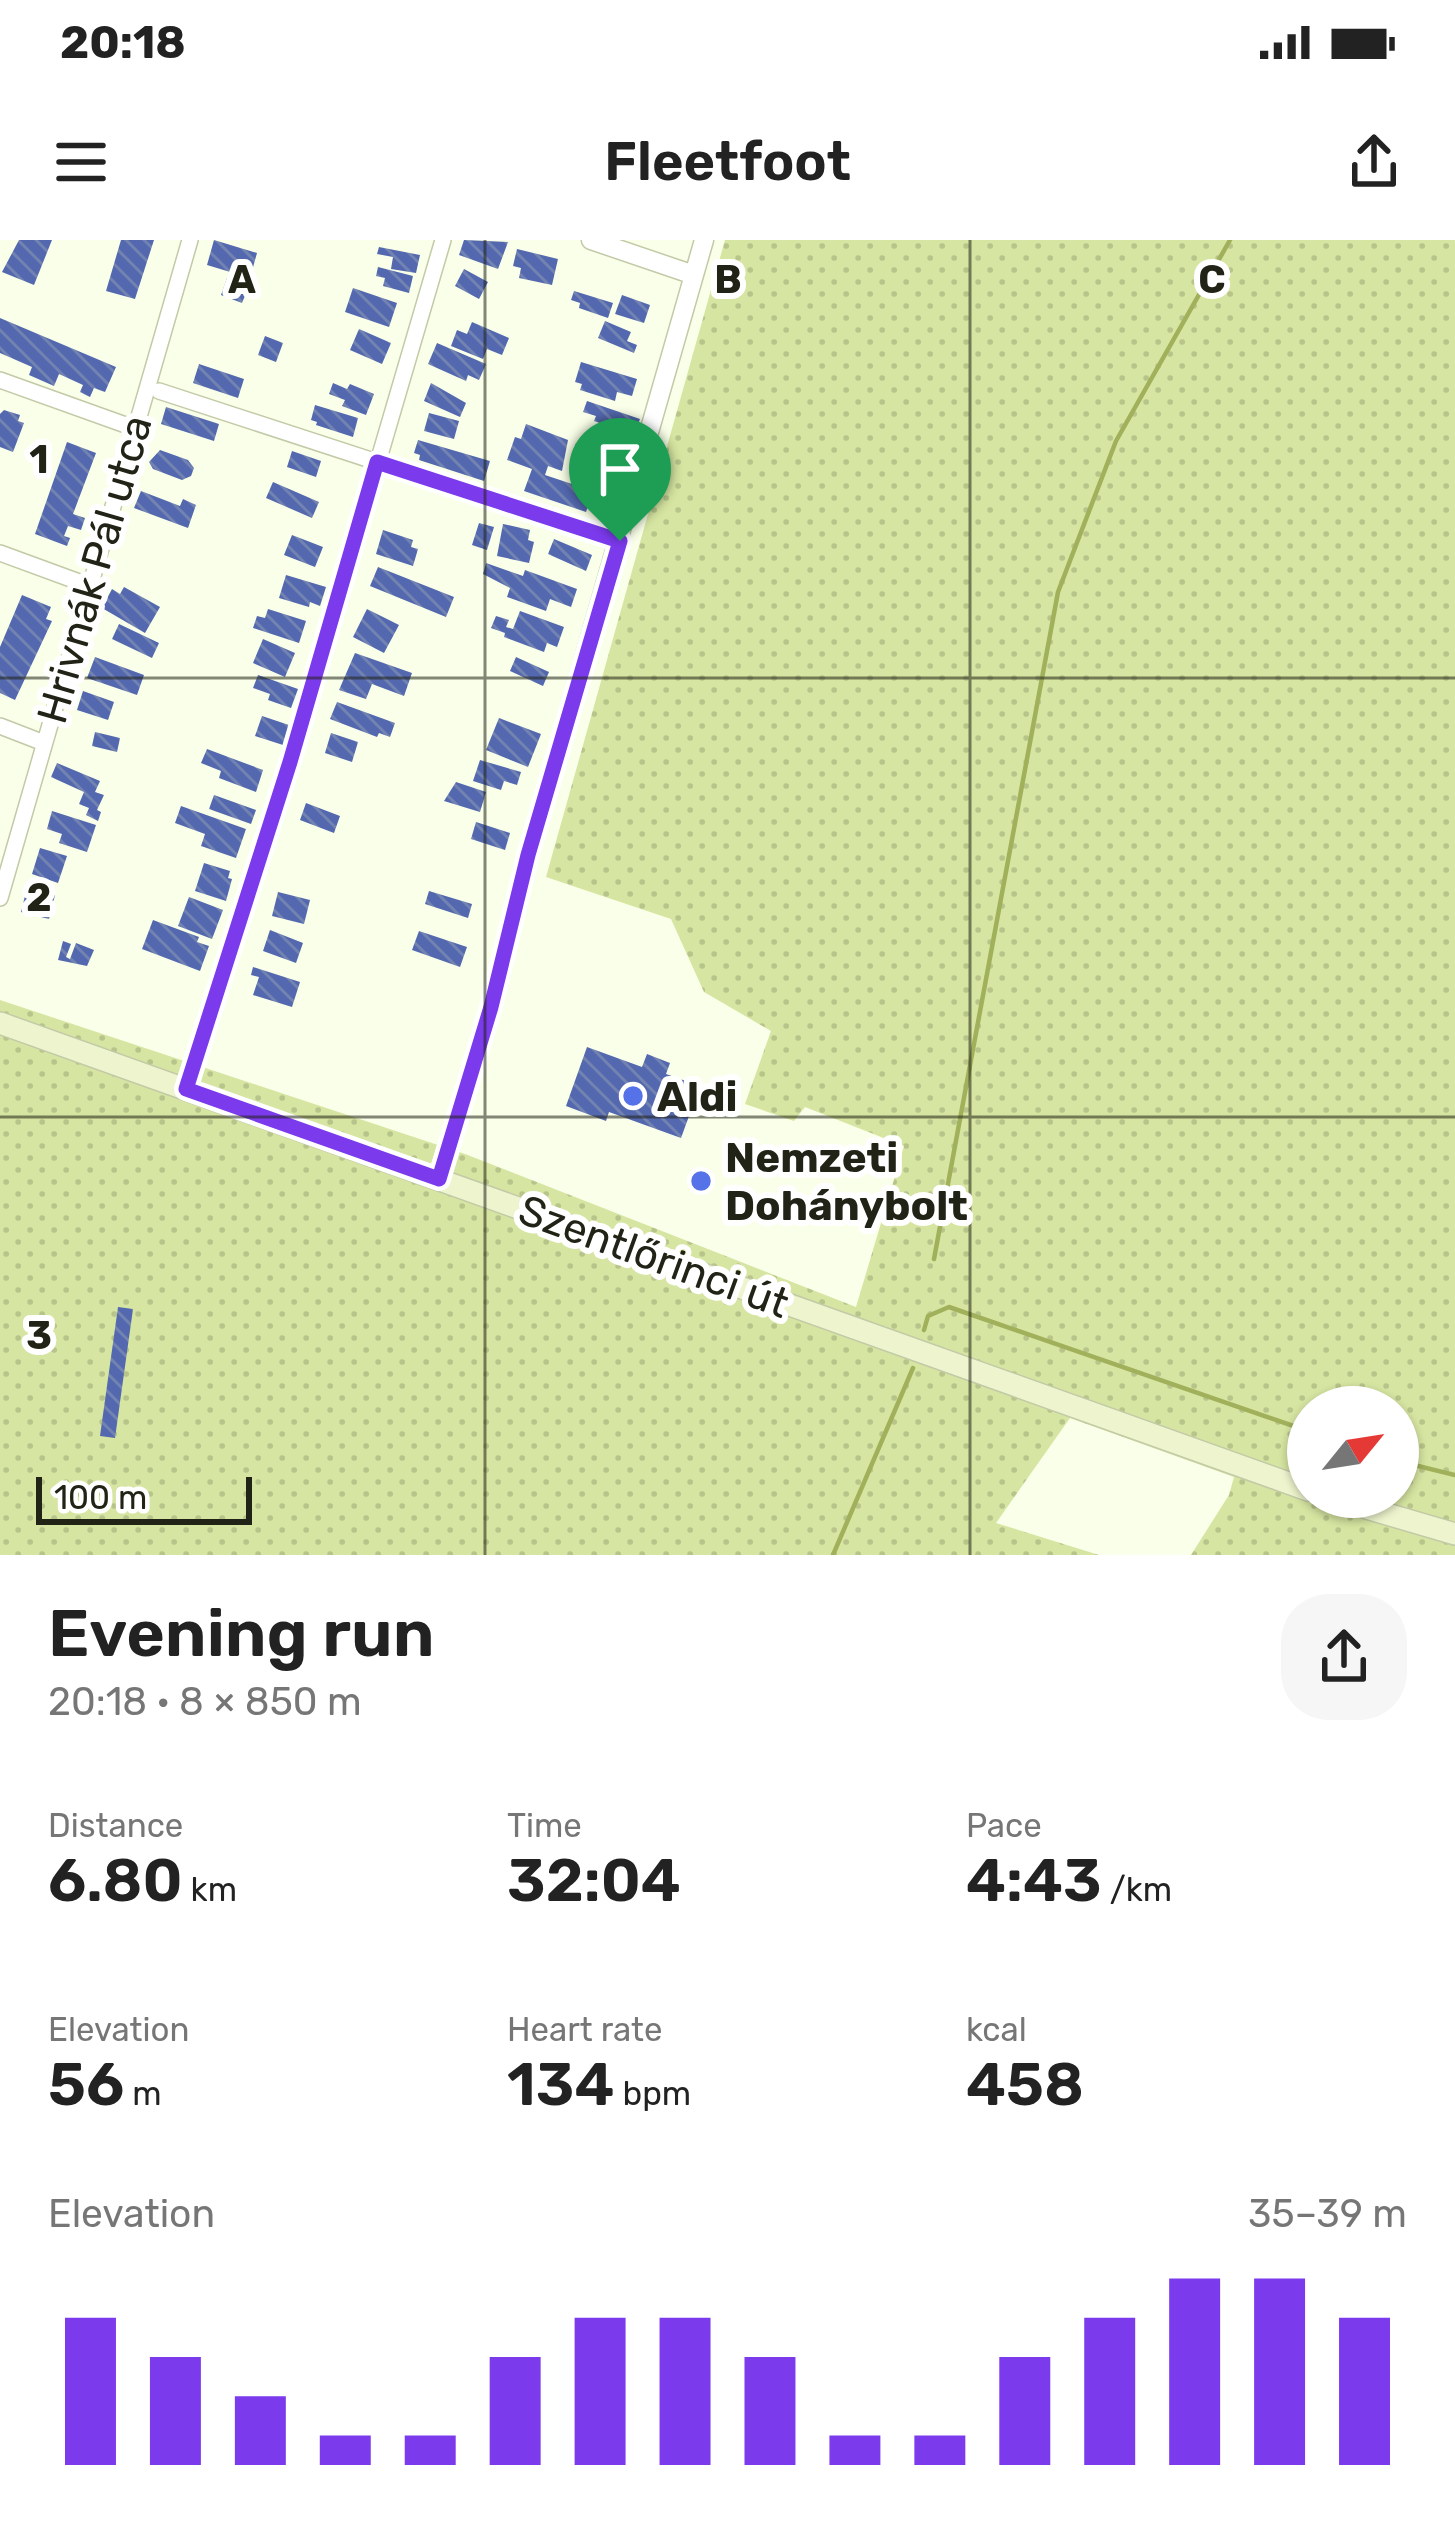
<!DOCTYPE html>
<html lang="en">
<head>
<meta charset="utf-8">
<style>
  :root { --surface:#fff; --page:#f6f6f6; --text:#222; --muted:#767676; --accent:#7c3aed }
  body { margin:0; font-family:Rubik,sans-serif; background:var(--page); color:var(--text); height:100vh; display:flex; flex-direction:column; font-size:45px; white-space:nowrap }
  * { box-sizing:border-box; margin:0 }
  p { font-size:39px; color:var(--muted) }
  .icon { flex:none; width:66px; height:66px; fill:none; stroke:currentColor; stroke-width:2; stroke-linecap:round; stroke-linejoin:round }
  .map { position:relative; height:1315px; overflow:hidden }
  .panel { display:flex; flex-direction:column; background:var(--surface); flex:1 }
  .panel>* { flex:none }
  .needle { width:78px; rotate:60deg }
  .buttons { position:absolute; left:1287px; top:1146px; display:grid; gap:24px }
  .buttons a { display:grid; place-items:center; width:132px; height:132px; border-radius:50%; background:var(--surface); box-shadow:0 3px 9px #0004; font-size:60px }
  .scale { position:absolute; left:36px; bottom:30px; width:216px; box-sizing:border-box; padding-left:12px; border:6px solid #202315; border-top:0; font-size:33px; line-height:42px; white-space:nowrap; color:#202315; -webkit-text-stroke:9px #fff; paint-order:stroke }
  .pin { position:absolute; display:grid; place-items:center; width:102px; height:102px; color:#fff; margin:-123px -51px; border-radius:50% 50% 50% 0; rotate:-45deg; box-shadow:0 0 12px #0007 }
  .pin .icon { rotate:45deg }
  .round { display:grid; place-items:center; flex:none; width:126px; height:126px; border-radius:48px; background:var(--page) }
  .head { display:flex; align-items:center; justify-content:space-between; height:204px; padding:0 48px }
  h1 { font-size:66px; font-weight:600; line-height:90px }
  .figures { display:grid; grid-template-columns:repeat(3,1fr); gap:18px; height:204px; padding:12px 48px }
  .figures div { display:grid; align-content:center }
  .figures b { font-size:60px; font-weight:600 }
  .figures small { font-size:33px; font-weight:400 }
  .figures p { font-size:33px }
  .chart { height:336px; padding:24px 48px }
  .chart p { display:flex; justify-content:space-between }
  .chart svg { width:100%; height:216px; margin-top:12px; stroke:var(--accent); stroke-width:6 }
  .status { display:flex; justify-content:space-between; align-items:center; height:84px; padding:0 60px; background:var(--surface); direction:ltr }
  .status svg { height:33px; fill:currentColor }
  header { display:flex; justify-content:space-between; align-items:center; height:156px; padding:0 48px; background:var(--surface); font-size:54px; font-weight:600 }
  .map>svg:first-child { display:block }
  .grass { fill:url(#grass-dots); fill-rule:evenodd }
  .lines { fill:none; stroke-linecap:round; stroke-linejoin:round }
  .stream { stroke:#a1b15b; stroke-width:4.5 }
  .building { fill:url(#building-back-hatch) }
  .minor-casing { stroke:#c2caa7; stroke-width:18 }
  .tertiary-casing { stroke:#c2caa7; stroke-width:21 }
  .secondary-casing { stroke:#c2caa7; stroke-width:24 }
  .minor { stroke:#fff; stroke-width:15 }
  .tertiary { stroke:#fff; stroke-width:18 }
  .secondary { stroke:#eef5ce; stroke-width:21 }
  .route-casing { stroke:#fff; stroke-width:24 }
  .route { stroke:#7c3aed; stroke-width:15 }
  .grid { fill:none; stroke:#202315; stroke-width:3; stroke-opacity:0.55 }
  .poi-dot { fill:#5672e8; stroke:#fff; stroke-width:4.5 }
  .labels { text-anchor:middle; stroke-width:12; stroke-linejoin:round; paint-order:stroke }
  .street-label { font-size:42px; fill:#202315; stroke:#fff }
  .poi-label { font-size:42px; font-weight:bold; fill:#202315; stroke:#fff; text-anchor:start }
  .grid-label { font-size:39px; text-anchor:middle; font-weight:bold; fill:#202315; stroke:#fff; stroke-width:12; stroke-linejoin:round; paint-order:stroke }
</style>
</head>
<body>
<div class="status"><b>20:18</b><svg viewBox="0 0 49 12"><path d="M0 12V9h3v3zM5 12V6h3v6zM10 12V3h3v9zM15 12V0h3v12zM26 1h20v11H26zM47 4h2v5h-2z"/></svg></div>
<header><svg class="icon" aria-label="menu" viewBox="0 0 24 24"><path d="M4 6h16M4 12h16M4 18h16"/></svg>Fleetfoot<svg class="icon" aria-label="share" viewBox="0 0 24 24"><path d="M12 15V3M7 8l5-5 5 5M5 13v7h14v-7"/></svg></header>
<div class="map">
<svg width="1455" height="1315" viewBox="0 0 1455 1315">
  <defs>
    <pattern id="grass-dots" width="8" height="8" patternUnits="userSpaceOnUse" patternTransform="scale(3)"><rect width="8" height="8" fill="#d6e5a1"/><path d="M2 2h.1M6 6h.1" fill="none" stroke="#b7c48a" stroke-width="1.8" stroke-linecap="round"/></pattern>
    <pattern id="building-back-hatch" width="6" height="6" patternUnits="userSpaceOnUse" patternTransform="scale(3)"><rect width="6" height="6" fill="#5368ae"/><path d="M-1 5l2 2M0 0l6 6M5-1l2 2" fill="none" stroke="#7282b1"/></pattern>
  </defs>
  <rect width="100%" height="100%" fill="#f9ffe8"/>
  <path class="grass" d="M 725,0 L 1455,0 L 1455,1315 L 1191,1315 L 1229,1255 L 1234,1237 L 1070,1178 L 996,1283 L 1099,1315 L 0,1315 L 0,760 L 465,914 L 856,1067 L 904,906 L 805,867 L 794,881 L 745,864 L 771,791 L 704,752 L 671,679 L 546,637 ZM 1308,1167 L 1398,1167 L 1398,1257 L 1308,1257 Z"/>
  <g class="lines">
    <path class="stream" d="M 934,1019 L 1058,352 L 1116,201 L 1230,0
      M 924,1090 L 928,1076 L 949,1067 L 1308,1191
      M 1398,1221 L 1455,1235
      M 833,1315 L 913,1128"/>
  </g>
  <path class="building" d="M 19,0 L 52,0 L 34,45 L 2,32 Z
    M 121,0 L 154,0 L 135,59 L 106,51 Z
    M 214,0 L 257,13 L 250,38 L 207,25 Z
    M 464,0 L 508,2 L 498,29 L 459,15 Z
    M 379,7 L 420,15 L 416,33 L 391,29 L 393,17 L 377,14 Z
    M 517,9 L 558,19 L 552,45 L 519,38 L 521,28 L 513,26 Z
    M 378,27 L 413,36 L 409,53 L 383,46 L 385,38 L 376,36 Z
    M 464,29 L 488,42 L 479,59 L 455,46 Z
    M 227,38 L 249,46 L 242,63 L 221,55 Z
    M 353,48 L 397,63 L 389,87 L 345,72 Z
    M 574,51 L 613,63 L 608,78 L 579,68 L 580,63 L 571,60 Z
    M 622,55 L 650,65 L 644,83 L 615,74 Z
    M 0,78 L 116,127 L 105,152 L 94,148 L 90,157 L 80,152 L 83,145 L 59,134 L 54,146 L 29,135 L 32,127 L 0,113 Z
    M 605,81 L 631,92 L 627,101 L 637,105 L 634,113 L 598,98 Z
    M 472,82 L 509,98 L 502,115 L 487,109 L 483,119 L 451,106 L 457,90 L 467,94 Z
    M 359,89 L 391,103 L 382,124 L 350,110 Z
    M 265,96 L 283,103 L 276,122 L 258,115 Z
    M 437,103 L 486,124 L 479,140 L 468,135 L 466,141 L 428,124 Z
    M 581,122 L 637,139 L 632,156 L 617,152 L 615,161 L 580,150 L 582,144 L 575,142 Z
    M 199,124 L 244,139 L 238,158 L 193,143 Z
    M 333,143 L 347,149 L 350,144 L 374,154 L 366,175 L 342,166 L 345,160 L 329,154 Z
    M 431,143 L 466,163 L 460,177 L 424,161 Z
    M 587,161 L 640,179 L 634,195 L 594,181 L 596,176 L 583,172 Z
    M 315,165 L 358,178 L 353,197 L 316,185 L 317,182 L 311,180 Z
    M 166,167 L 219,184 L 214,201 L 161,184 Z
    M 4,170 L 20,175 L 18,181 L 24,183 L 13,212 L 0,207 L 0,174 Z
    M 429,173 L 459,181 L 454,199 L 424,191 Z
    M 526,184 L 568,200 L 562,231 L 548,226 L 545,235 L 593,251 L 586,272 L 524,251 L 532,229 L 507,220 L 515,197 L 521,199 Z
    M 418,200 L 490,221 L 484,241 L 419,220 L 420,215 L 414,213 Z
    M 67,202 L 96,213 L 73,274 L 85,278 L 81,290 L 68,286 L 64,296 L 70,298 L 67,306 L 35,294 Z
    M 576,203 L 614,215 L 610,228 L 572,216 Z
    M 160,210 L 188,220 L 194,228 L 191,236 L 182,240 L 153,229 L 149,222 Z
    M 292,211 L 321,221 L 316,237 L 287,227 Z
    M 273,242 L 319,262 L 312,278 L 266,258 Z
    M 141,251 L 180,266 L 183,259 L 196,265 L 188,288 L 134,268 Z
    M 479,283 L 494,287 L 487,310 L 472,305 Z
    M 503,284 L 530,290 L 528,300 L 534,302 L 529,323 L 497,316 Z
    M 383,290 L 413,300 L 411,307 L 418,309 L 413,326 L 376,314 Z
    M 292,295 L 323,307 L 315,327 L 284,315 Z
    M 554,299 L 592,315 L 586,331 L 548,314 Z
    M 486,323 L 523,336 L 525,330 L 577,349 L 571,367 L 550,359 L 546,371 L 507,357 L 510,348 L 483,334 Z
    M 378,327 L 454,357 L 446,377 L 370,346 Z
    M 286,335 L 326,347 L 320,366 L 310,362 L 309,367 L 279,358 Z
    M 124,347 L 160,367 L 145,393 L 102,368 L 112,349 L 120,354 Z
    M 22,355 L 51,367 L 46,379 L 52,381 L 15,460 L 0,453 L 0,407 Z
    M 268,369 L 306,381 L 299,403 L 253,388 L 257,376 L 265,378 Z
    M 367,369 L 399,385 L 384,413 L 353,397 Z
    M 520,371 L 564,387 L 557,407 L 547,403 L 544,412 L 504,397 L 505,393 L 491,388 L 496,376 L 509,380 L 506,387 L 513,389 Z
    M 119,384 L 159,403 L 152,418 L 112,399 Z
    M 263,399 L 295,413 L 285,437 L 253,423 Z
    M 355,413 L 412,433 L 404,456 L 372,444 L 366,459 L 339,450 Z
    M 95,417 L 144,435 L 137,455 L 87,438 Z
    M 516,417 L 549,432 L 543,446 L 510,431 Z
    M 258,435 L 298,449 L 291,468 L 268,460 L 270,454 L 253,448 Z
    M 83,451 L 114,462 L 108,480 L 77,470 Z
    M 337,462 L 395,483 L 390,497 L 379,493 L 377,497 L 330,479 Z
    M 262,476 L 289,485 L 283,505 L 255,496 Z
    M 499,478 L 541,494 L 528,527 L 486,510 Z
    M 95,492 L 120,498 L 117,512 L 92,506 Z
    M 331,493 L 358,502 L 352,522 L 325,513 Z
    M 207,509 L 263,530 L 256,552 L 219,538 L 221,531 L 201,523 Z
    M 480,520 L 521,532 L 517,545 L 504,541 L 501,550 L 473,541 Z
    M 57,523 L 100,541 L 95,552 L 104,555 L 97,570 L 101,572 L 98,581 L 86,575 L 89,568 L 79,564 L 84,552 L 51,537 Z
    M 456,542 L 486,552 L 480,572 L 444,561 Z
    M 214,555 L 256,570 L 251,584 L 209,569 Z
    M 306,563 L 340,576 L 334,593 L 300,580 Z
    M 181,566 L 246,589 L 236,618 L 201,606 L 205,594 L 175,583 Z
    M 52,571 L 96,585 L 87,612 L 59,603 L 62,594 L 47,589 Z
    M 476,582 L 510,593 L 505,610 L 471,599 Z
    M 40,608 L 67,616 L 58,643 L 32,634 Z
    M 204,623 L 230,631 L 228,638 L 232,639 L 226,661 L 195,651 Z
    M 27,648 L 55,655 L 49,679 L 21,672 Z
    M 429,651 L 472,664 L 468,678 L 425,664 Z
    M 278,652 L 310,660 L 304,684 L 272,676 Z
    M 189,657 L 223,670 L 212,699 L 178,686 Z
    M 153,680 L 199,697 L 197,702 L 209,706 L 200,731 L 142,709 Z
    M 270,690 L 303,703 L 296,723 L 263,711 Z
    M 419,691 L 467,707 L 460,727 L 412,710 Z
    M 63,701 L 71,704 L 66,717 L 70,719 L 76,703 L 94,710 L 87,726 L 58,720 Z
    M 253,727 L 300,742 L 292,767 L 253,755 L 259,737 L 251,735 Z
    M 587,807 L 642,827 L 647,814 L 670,823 L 666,834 L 700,846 L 681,898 L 609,872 L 606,881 L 566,866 Z
    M 118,1067 L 133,1069 L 115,1198 L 100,1196 Z"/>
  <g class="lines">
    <defs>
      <path id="minor" d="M 0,140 L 134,188
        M 159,151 L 619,301
        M 0,313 L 90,346
        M 0,486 L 44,503
        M 0,658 L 190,0
        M 186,849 L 290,522 L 443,0"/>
      <path id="tertiary" d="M 591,0 L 694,35
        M 439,939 L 491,767 L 528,615 L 704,0"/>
      <path id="secondary" d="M 0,783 L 1308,1250
        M 1329,1257 L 1455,1294"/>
    </defs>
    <use href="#minor" class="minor-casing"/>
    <use href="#tertiary" class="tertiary-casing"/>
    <use href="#secondary" class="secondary-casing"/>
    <use href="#minor" class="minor"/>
    <use href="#tertiary" class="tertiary"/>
    <use href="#secondary" class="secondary"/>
  </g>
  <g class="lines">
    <defs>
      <path id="route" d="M 377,222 L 620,301 L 528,615 L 491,767 L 439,939 L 186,849 L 290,522 Z"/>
    </defs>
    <use href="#route" class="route-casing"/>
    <use href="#route" class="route"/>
  </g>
  <path class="grid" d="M 485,0 L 485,1315M 970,0 L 970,1315M 0,438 L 1455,438M 0,877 L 1455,877"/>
  <g class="poi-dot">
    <circle cx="633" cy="856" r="12"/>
    <circle cx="701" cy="941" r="12"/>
  </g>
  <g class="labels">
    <g class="street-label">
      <text transform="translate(94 329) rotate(-74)" y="15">Hrivnák Pál utca</text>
      <text transform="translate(654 1016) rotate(20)" y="15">Szentlőrinci út</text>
    </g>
    <g class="poi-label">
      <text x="657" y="871">Aldi</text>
      <text x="725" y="932">Nemzeti<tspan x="725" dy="48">Dohánybolt</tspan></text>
    </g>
  </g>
  <g class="grid-label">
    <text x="242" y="53">A</text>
    <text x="728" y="53">B</text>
    <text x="1212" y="53">C</text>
    <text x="39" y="233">1</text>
    <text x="39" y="671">2</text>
    <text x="39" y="1109">3</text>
  </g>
</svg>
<div class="buttons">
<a><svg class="needle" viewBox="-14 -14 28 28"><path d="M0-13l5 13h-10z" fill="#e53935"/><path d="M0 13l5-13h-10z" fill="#767676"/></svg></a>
</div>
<div class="scale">100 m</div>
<div class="pin" style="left:620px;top:301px;background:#1e9e55"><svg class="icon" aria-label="arrive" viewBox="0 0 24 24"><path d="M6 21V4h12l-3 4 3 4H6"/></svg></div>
</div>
<section class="panel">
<div class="head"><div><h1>Evening run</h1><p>20:18 · 8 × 850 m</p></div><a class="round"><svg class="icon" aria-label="share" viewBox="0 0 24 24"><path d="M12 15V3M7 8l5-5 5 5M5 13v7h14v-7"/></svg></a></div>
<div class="figures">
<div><p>Distance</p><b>6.80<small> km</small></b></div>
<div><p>Time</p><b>32:04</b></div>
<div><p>Pace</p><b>4:43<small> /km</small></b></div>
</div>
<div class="figures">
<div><p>Elevation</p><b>56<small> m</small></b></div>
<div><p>Heart rate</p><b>134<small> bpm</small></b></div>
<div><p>kcal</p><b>458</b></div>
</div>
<div class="chart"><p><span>Elevation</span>35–39 m</p>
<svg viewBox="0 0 160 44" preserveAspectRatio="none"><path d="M5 44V14M15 44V22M25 44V30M35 44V38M45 44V38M55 44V22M65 44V14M75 44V14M85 44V22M95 44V38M105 44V38M115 44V22M125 44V14M135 44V6M145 44V6M155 44V14"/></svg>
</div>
</section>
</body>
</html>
